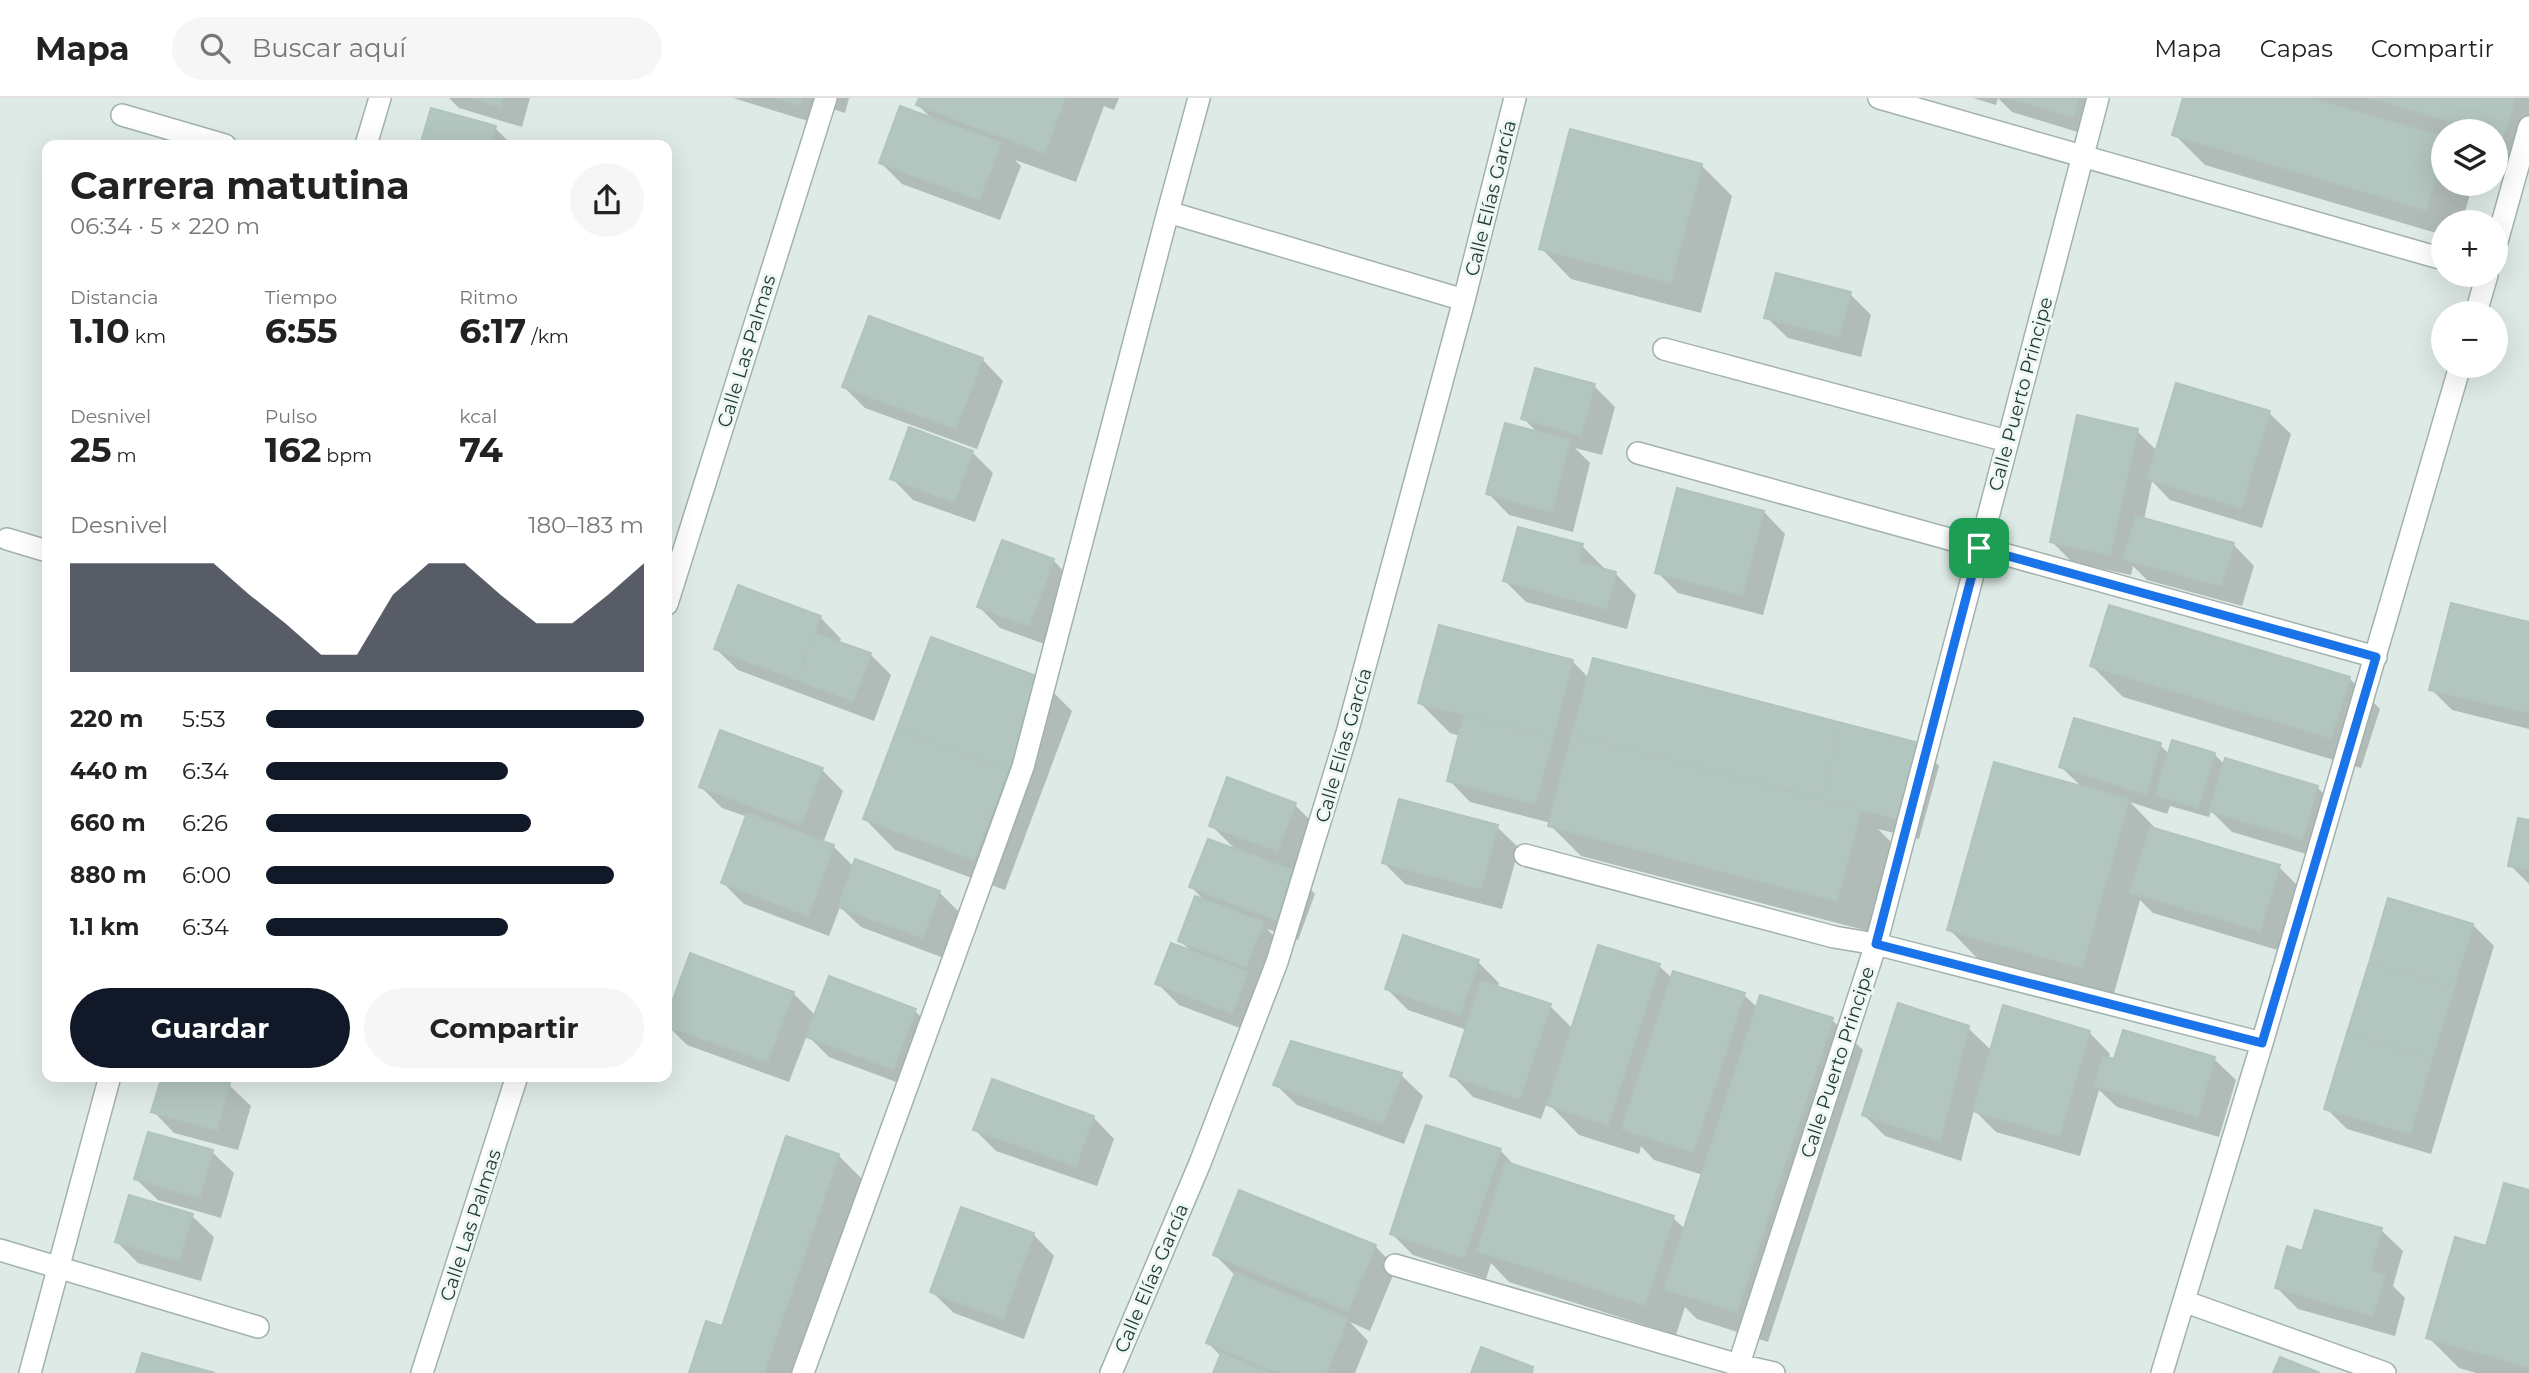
<!DOCTYPE html>
<html lang="es">
<head>
<meta charset="utf-8">
<style>
  :root { --surface:#fff; --page:#f6f6f6; --text:#222; --muted:#767676; --line:#e0e0e0; --accent:#111827 }
  body { margin:0; font-family:Montserrat,sans-serif; background:var(--page); color:var(--text); height:100vh; display:flex; flex-direction:column; font-size:26px; white-space:nowrap }
  * { box-sizing:border-box; margin:0 }
  p { font-size:23px; color:var(--muted) }
  .icon { flex:none; width:38px; height:38px; fill:none; stroke:currentColor; stroke-width:2; stroke-linecap:round; stroke-linejoin:round }
  .map { position:relative; flex:1; overflow:hidden }
  .drawer { position:absolute; left:42px; top:42px; width:630px; height:942px; display:flex; flex-direction:column; background:var(--surface); border-radius:14px; box-shadow:0 7px 28px #0002 }
  .drawer>* { flex:none }
  .tools { position:absolute; left:2431px; top:21px; display:grid; gap:14px }
  .tools a { display:grid; place-items:center; width:77px; height:77px; border-radius:50%; background:var(--surface); box-shadow:0 7px 28px #0002; font-size:35px }
  .pin { position:absolute; display:grid; place-items:center; width:60px; height:60px; color:#fff; margin:-30px; border-radius:14px; box-shadow:0 4px 10px #0006 }
  .round { display:grid; place-items:center; flex:none; width:74px; height:74px; border-radius:37px; background:var(--page) }
  .headline { display:flex; align-items:center; justify-content:space-between; height:119px; padding:0 28px }
  h1 { font-size:38px; font-weight:700; line-height:52px }
  .stats { display:grid; grid-template-columns:repeat(3,1fr); gap:10px; height:119px; padding:7px 28px }
  .stats div { display:grid; align-content:center }
  .stats b { font-size:35px; font-weight:700 }
  .stats small { font-size:19px; font-weight:400 }
  .stats p { font-size:19px }
  .chart { height:196px; padding:14px 28px }
  .chart p { display:flex; justify-content:space-between }
  .chart svg { width:100%; height:126px; margin-top:7px; fill:var(--accent); opacity:.7 }
  .primary-button { display:flex; gap:14px; margin-top:auto; padding:14px 28px }
  .primary-button a { flex:1; height:80px; border-radius:42px; background:var(--accent); color:#fff; font-size:28px; font-weight:700; line-height:80px; text-align:center }
  .primary-button a+a { background:var(--page); color:var(--text) }
  ul { padding:0 28px; list-style:none; font-size:23px }
  li { display:grid; grid-template-columns:112px 84px 1fr; align-items:center; height:52px }
  li i { height:18px; border-radius:9px; background:var(--accent) }
  header { display:flex; align-items:center; gap:42px; box-sizing:border-box; height:98px; padding:0 35px; background:var(--surface); border-bottom:2px solid var(--line) }
  header strong { font-size:33px }
  nav { display:flex; gap:38px; margin-inline-start:auto; font-size:24px }
  .search { width:490px; height:63px; background:var(--page); display:flex; align-items:center; gap:18px; box-sizing:border-box; padding:0 24px; border-radius:38px; color:var(--muted); font-size:26px }
  .map>svg:first-child { display:block }
  .shadow { fill:#0003 }
  .building { fill:#b3c5bf; stroke:#b0c4bd; stroke-width:2 }
  .lines { fill:none; stroke-linecap:round; stroke-linejoin:round }
  .lane-casing { stroke:#a1b2ac; stroke-width:24 }
  .street-casing { stroke:#a1b2ac; stroke-width:24 }
  .lane { stroke:#fff; stroke-width:21 }
  .street { stroke:#fff; stroke-width:21 }
  .route-casing { stroke:#fff; stroke-width:14 }
  .route { stroke:#1a73e8; stroke-width:9 }
  .labels { text-anchor:middle; stroke-width:6; stroke-linejoin:round; paint-order:stroke }
  .street-label { font-size:19px; fill:#1f3a34; stroke:#eef7f3 }
</style>
</head>
<body>
<header>
<strong>Mapa</strong>
<div class="search"><svg class="icon" aria-label="search" viewBox="0 0 24 24"><circle cx="10" cy="10" r="6"/><path d="M15 15l6 6"/></svg>Buscar aquí</div>
<nav><a>Mapa</a><a>Capas</a><a>Compartir</a></nav>
</header>
<div class="map">
<svg width="2529" height="1275" viewBox="0 0 2529 1275">
  <rect width="100%" height="100%" fill="#deeae5"/>
  <path class="shadow" d="M 449,0 L 530,0 L 522,29 L 459,10 Z
    M 733,0 L 849,0 L 845,15 L 827,9 L 821,27 Z
    M 920,0 L 1119,0 L 1114,12 L 1104,8 L 1076,84 L 1015,62 L 1021,68 L 1000,122 L 902,86 L 881,65 L 933,22 L 918,7 Z
    M 1973,0 L 2105,0 L 2094,39 L 2012,14 L 1998,0 L 1996,7 Z
    M 2185,0 L 2529,0 L 2529,67 L 2496,57 L 2496,33 L 2443,33 L 2443,86 L 2473,86 L 2462,124 L 2443,124 L 2443,137 L 2205,67 L 2174,36 Z
    M 432,12 L 495,30 L 512,47 L 422,47 Z
    M 1701,67 L 1732,98 L 1701,215 L 1571,181 L 1541,150 Z
    M 1850,196 L 1871,217 L 1861,259 L 1788,240 L 1766,219 Z
    M 982,261 L 1003,283 L 977,351 L 865,310 L 844,289 Z
    M 1594,288 L 1615,309 L 1602,357 L 1575,350 L 1590,365 L 1573,434 L 1509,417 L 1488,395 L 1539,336 L 1523,320 Z
    M 2269,315 L 2291,336 L 2262,430 L 2170,402 L 2152,383 L 2144,422 L 2233,446 L 2254,468 L 2242,508 L 2147,482 L 2133,468 L 2131,477 L 2073,465 L 2052,444 L 2137,333 L 2157,353 Z
    M 972,354 L 993,375 L 975,424 L 913,402 L 892,380 Z
    M 1764,414 L 1785,436 L 1763,517 L 1678,495 L 1657,474 Z
    M 1582,448 L 1603,469 L 1603,472 L 1615,475 L 1636,497 L 1627,531 L 1526,504 L 1505,483 Z
    M 1053,462 L 1074,484 L 1050,548 L 1000,530 L 979,509 Z
    M 820,519 L 841,541 L 839,545 L 870,556 L 891,577 L 874,623 L 738,572 L 716,551 Z
    M 2529,526 L 2529,631 L 2452,612 L 2431,591 Z
    M 1572,563 L 1589,580 L 1918,647 L 1939,668 L 1919,741 L 1878,731 L 1891,744 L 1868,833 L 1581,758 L 1550,727 L 1551,725 L 1470,704 L 1449,682 L 1460,638 L 1450,635 L 1420,605 Z
    M 2092,568 L 2349,580 L 2380,611 L 2361,670 L 2123,599 Z
    M 1041,582 L 1072,613 L 1005,792 L 895,752 L 865,721 Z
    M 2160,647 L 2169,656 L 2214,656 L 2225,667 L 2317,689 L 2338,710 L 2323,761 L 2232,734 L 2211,713 L 2209,719 L 2170,708 L 2167,716 L 2130,704 L 2158,733 L 2279,769 L 2300,790 L 2281,853 L 2153,815 L 2140,802 L 2113,899 L 1979,862 L 1949,831 L 2083,690 L 2061,669 Z
    M 822,672 L 843,693 L 823,745 L 833,748 L 854,769 L 939,794 L 960,815 L 944,860 L 861,829 L 840,809 L 829,838 L 744,806 L 723,785 L 748,719 L 722,710 L 701,689 Z
    M 1295,707 L 1316,728 L 1299,773 L 1289,770 L 1315,796 L 1298,842 L 1267,831 L 1283,847 L 1267,889 L 1257,885 L 1268,896 L 1253,935 L 1179,907 L 1158,886 L 1192,854 L 1180,843 L 1207,805 L 1191,789 L 1237,753 L 1211,727 Z
    M 2529,724 L 2529,786 L 2510,767 Z
    M 1497,729 L 1519,750 L 1502,811 L 1405,786 L 1384,765 Z
    M 2473,827 L 2494,848 L 2431,1056 L 2347,1031 L 2326,1010 Z
    M 1599,849 L 1659,868 L 1673,881 L 1744,897 L 1758,910 L 1832,922 L 1863,952 L 1768,1244 L 1697,1221 L 1685,1209 L 1676,1237 L 1509,1184 L 1491,1165 L 1486,1181 L 1413,1157 L 1392,1136 L 1500,1052 L 1516,1069 L 1673,1120 L 1686,1132 L 1703,1077 L 1654,1062 L 1641,1048 L 1639,1056 L 1579,1037 L 1547,1004 L 1541,1021 L 1473,999 L 1452,977 L 1467,932 L 1408,912 L 1387,891 L 1478,864 L 1499,885 L 1497,891 L 1550,908 L 1573,931 Z
    M 691,857 L 793,895 L 816,918 L 915,913 L 936,934 L 915,991 L 829,959 L 807,937 L 789,984 L 687,947 L 667,927 L 667,923 Z
    M 1968,930 L 1992,953 L 2089,934 L 2110,956 L 2108,961 L 2214,961 L 2236,982 L 2219,1039 L 2117,1009 L 2099,992 L 2080,1058 L 1996,1034 L 1974,1012 L 1961,1063 L 1885,1038 L 1864,1017 Z
    M 1292,945 L 1401,977 L 1423,998 L 1404,1046 L 1297,1007 L 1275,986 Z
    M 229,987 L 251,1008 L 238,1052 L 174,1035 L 153,1013 Z
    M 1093,1019 L 1114,1041 L 1097,1088 L 996,1053 L 975,1032 Z
    M 212,1054 L 234,1075 L 221,1120 L 158,1102 L 136,1081 Z
    M 838,1057 L 869,1088 L 805,1275 L 691,1275 Z
    M 2529,1094 L 2529,1275 L 2476,1275 L 2459,1270 L 2428,1239 L 2488,1150 Z
    M 192,1118 L 214,1139 L 201,1183 L 138,1165 L 117,1144 Z
    M 2381,1132 L 2403,1153 L 2393,1188 L 2405,1200 L 2395,1238 L 2298,1211 L 2277,1190 L 2304,1155 Z
    M 1033,1136 L 1054,1158 L 1024,1241 L 954,1215 L 932,1194 Z
    M 1375,1148 L 1396,1170 L 1370,1233 L 1350,1224 L 1368,1243 L 1355,1275 L 1215,1275 L 1221,1258 L 1208,1245 L 1236,1178 L 1215,1157 Z"/>
  <path class="building" d="M 471,0 L 503,0 L 501,9 Z
    M 777,0 L 802,0 L 800,7 Z
    M 919,0 L 1065,0 L 1045,55 L 916,7 Z
    M 2010,0 L 2078,0 L 2073,19 Z
    M 2183,0 L 2310,0 L 2443,39 L 2443,55 L 2426,112 L 2172,37 Z
    M 2371,0 L 2515,0 L 2503,39 L 2496,36 L 2496,33 L 2485,33 Z
    M 900,8 L 1001,45 L 979,102 L 879,65 Z
    M 431,10 L 496,28 L 490,47 L 420,47 Z
    M 1570,31 L 1702,66 L 1671,185 L 1539,151 Z
    M 1776,175 L 1851,194 L 1839,239 L 1764,220 Z
    M 869,218 L 983,260 L 956,331 L 842,289 Z
    M 1535,270 L 1595,286 L 1581,337 L 1521,321 Z
    M 2176,285 L 2270,313 L 2241,410 L 2147,381 Z
    M 2077,317 L 2138,331 L 2110,457 L 2050,444 Z
    M 1505,325 L 1570,342 L 1552,414 L 1486,396 Z
    M 909,329 L 973,353 L 954,404 L 890,381 Z
    M 1677,390 L 1764,413 L 1742,497 L 1655,475 Z
    M 2136,418 L 2234,445 L 2221,488 L 2123,461 Z
    M 1518,429 L 1583,446 L 1578,464 L 1616,474 L 1606,511 L 1503,483 Z
    M 1002,442 L 1054,461 L 1029,528 L 977,509 Z
    M 738,487 L 821,518 L 797,582 L 714,551 Z
    M 2451,505 L 2529,524 L 2529,615 L 2429,592 Z
    M 2109,507 L 2350,579 L 2331,640 L 2090,568 Z
    M 1439,527 L 1573,562 L 1553,640 L 1418,605 Z
    M 814,535 L 871,555 L 853,603 L 797,582 Z
    M 931,539 L 1042,580 L 1008,672 L 897,631 Z
    M 1593,560 L 1842,625 L 1822,701 L 1572,636 Z
    M 1464,616 L 1553,640 L 1535,706 L 1447,683 Z
    M 2074,620 L 2161,645 L 2146,696 L 2059,669 Z
    M 1842,625 L 1919,645 L 1898,721 L 1822,701 Z
    M 897,631 L 1008,672 L 974,762 L 863,721 Z
    M 720,632 L 823,670 L 801,727 L 699,689 Z
    M 1572,636 L 1861,712 L 1837,803 L 1548,728 Z
    M 2172,642 L 2215,655 L 2198,710 L 2155,697 Z
    M 2225,660 L 2318,688 L 2302,741 L 2209,713 Z
    M 1994,664 L 2129,701 L 2082,870 L 1947,832 Z
    M 1227,679 L 1296,705 L 1277,753 L 1209,728 Z
    M 1399,701 L 1498,727 L 1481,791 L 1382,765 Z
    M 747,715 L 834,747 L 808,818 L 721,785 Z
    M 2518,720 L 2529,722 L 2529,772 L 2508,768 Z
    M 2150,729 L 2280,767 L 2260,833 L 2130,794 Z
    M 1208,741 L 1295,773 L 1276,822 L 1189,789 Z
    M 855,761 L 940,793 L 923,840 L 838,809 Z
    M 1195,798 L 1263,824 L 1246,869 L 1178,843 Z
    M 2388,800 L 2473,826 L 2454,890 L 2369,865 Z
    M 1403,837 L 1479,862 L 1460,917 L 1385,891 Z
    M 1171,845 L 1248,874 L 1232,915 L 1155,886 Z
    M 1598,847 L 1660,866 L 1608,1027 L 1547,1007 Z
    M 690,855 L 794,894 L 767,964 L 667,928 L 667,918 Z
    M 2369,865 L 2454,890 L 2432,961 L 2347,935 Z
    M 1673,873 L 1745,895 L 1693,1054 L 1622,1031 Z
    M 829,878 L 916,911 L 893,971 L 806,939 Z
    M 1481,883 L 1551,906 L 1520,1001 L 1450,978 Z
    M 1760,897 L 1833,920 L 1737,1214 L 1664,1191 Z
    M 1898,905 L 1969,928 L 1940,1043 L 1862,1017 Z
    M 2003,907 L 2090,933 L 2059,1038 L 1973,1013 Z
    M 2123,932 L 2215,959 L 2198,1019 L 2094,988 L 2103,958 L 2114,961 Z
    M 2347,935 L 2432,961 L 2410,1036 L 2324,1011 Z
    M 1291,943 L 1402,975 L 1383,1026 L 1273,987 Z
    M 162,978 L 206,978 L 230,985 L 217,1032 L 151,1014 Z
    M 992,981 L 1094,1018 L 1076,1068 L 973,1032 Z
    M 1426,1027 L 1501,1051 L 1464,1160 L 1390,1136 Z
    M 148,1034 L 213,1052 L 200,1100 L 134,1081 Z
    M 786,1038 L 839,1056 L 764,1275 L 689,1275 L 706,1223 L 722,1228 Z
    M 1506,1064 L 1674,1118 L 1645,1207 L 1477,1153 Z
    M 2504,1085 L 2529,1092 L 2529,1269 L 2426,1240 L 2455,1139 L 2486,1148 Z
    M 1239,1092 L 1376,1147 L 1348,1213 L 1213,1157 Z
    M 129,1097 L 193,1116 L 179,1163 L 115,1144 Z
    M 961,1109 L 1034,1135 L 1003,1221 L 930,1194 Z
    M 2315,1112 L 2382,1130 L 2370,1173 L 2385,1177 L 2373,1218 L 2275,1190 L 2287,1148 L 2302,1153 Z
    M 1235,1175 L 1348,1221 L 1326,1275 L 1279,1275 L 1206,1245 Z
    M 1481,1249 L 1533,1269 L 1532,1275 L 1471,1275 Z
    M 142,1255 L 215,1275 L 136,1275 Z
    M 1221,1255 L 1270,1275 L 1213,1275 Z
    M 2280,1259 L 2320,1275 L 2273,1275 Z"/>
  <g class="lines">
    <defs>
      <path id="lane" d="M 122,17 L 225,47
        M 7,441 L 47,453
        M 0,1152 L 258,1229"/>
      <path id="street" d="M 1879,0 L 2443,161
        M 366,47 L 380,0
        M 1168,114 L 1464,202
        M 2496,147 L 2529,29
        M 2476,215 L 2487,177
        M 1664,251 L 2007,343
        M 1638,355 L 2376,559
        M 667,506 L 826,0
        M 1525,757 L 1834,839 L 1876,846 L 2262,945
        M 1395,1167 L 1739,1267 L 1774,1275
        M 2186,1204 L 2385,1275
        M 30,1275 L 110,978
        M 422,1275 L 517,978
        M 803,1275 L 1023,669 L 1168,114 L 1199,0
        M 1111,1275 L 1200,1065 L 1277,864 L 1347,635 L 1464,202 L 1515,0
        M 1736,1275 L 1876,846 L 2098,0
        M 2162,1275 L 2262,945 L 2460,268"/>
    </defs>
    <use href="#lane" class="lane-casing"/>
    <use href="#street" class="street-casing"/>
    <use href="#lane" class="lane"/>
    <use href="#street" class="street"/>
  </g>
  <g class="lines">
    <defs>
      <path id="route" d="M 1979,450 L 2376,559 L 2262,945 L 1876,846 Z"/>
    </defs>
    <use href="#route" class="route-casing"/>
    <use href="#route" class="route"/>
  </g>
  <g class="labels">
    <g class="street-label">
      <text transform="translate(1490 100) rotate(-76)" y="7">Calle Elías García</text>
      <text transform="translate(746 253) rotate(-73)" y="7">Calle Las Palmas</text>
      <text transform="translate(2020 296) rotate(-75)" y="7">Calle Puerto Principe</text>
      <text transform="translate(1343 647) rotate(-74)" y="7">Calle Elías García</text>
      <text transform="translate(1837 964) rotate(-72)" y="7">Calle Puerto Principe</text>
      <text transform="translate(470 1127) rotate(-72)" y="7">Calle Las Palmas</text>
      <text transform="translate(1151 1180) rotate(-67)" y="7">Calle Elías García</text>
    </g>
  </g>
</svg>
<div class="tools">
<a><svg class="icon" aria-label="layers" viewBox="0 0 24 24"><path d="M12 4l9 5-9 5-9-5zM3 14l9 5 9-5"/></svg></a>
<a>+</a>
<a>−</a>
</div>
<div class="pin" style="left:1979px;top:450px;background:#1e9e55"><svg class="icon" aria-label="arrive" viewBox="0 0 24 24"><path d="M6 21V4h12l-3 4 3 4H6"/></svg></div>
<section class="drawer">
<div class="headline"><div><h1>Carrera matutina</h1><p>06:34 · 5 × 220 m</p></div><a class="round"><svg class="icon" aria-label="share" viewBox="0 0 24 24"><path d="M12 15V3M7 8l5-5 5 5M5 13v7h14v-7"/></svg></a></div>
<div class="stats">
<div><p>Distancia</p><b>1.10<small> km</small></b></div>
<div><p>Tiempo</p><b>6:55</b></div>
<div><p>Ritmo</p><b>6:17<small> /km</small></b></div>
</div>
<div class="stats">
<div><p>Desnivel</p><b>25<small> m</small></b></div>
<div><p>Pulso</p><b>162<small> bpm</small></b></div>
<div><p>kcal</p><b>74</b></div>
</div>
<div class="chart"><p><span>Desnivel</span>180–183 m</p>
<svg viewBox="0 0 160 44" preserveAspectRatio="none"><path d="M0 44V6L10 6L20 6L30 6L40 6L50 17L60 27L70 38L80 38L90 17L100 6L110 6L120 17L130 27L140 27L150 17L160 6V44z"/></svg>
</div>
<ul>
<li><b>220 m</b>5:53<i style="width:100%"></i></li>
<li><b>440 m</b>6:34<i style="width:64%"></i></li>
<li><b>660 m</b>6:26<i style="width:70%"></i></li>
<li><b>880 m</b>6:00<i style="width:92%"></i></li>
<li><b>1.1 km</b>6:34<i style="width:64%"></i></li>
</ul>
<div class="primary-button"><a>Guardar</a><a>Compartir</a></div>
</section>
</div>
</body>
</html>
